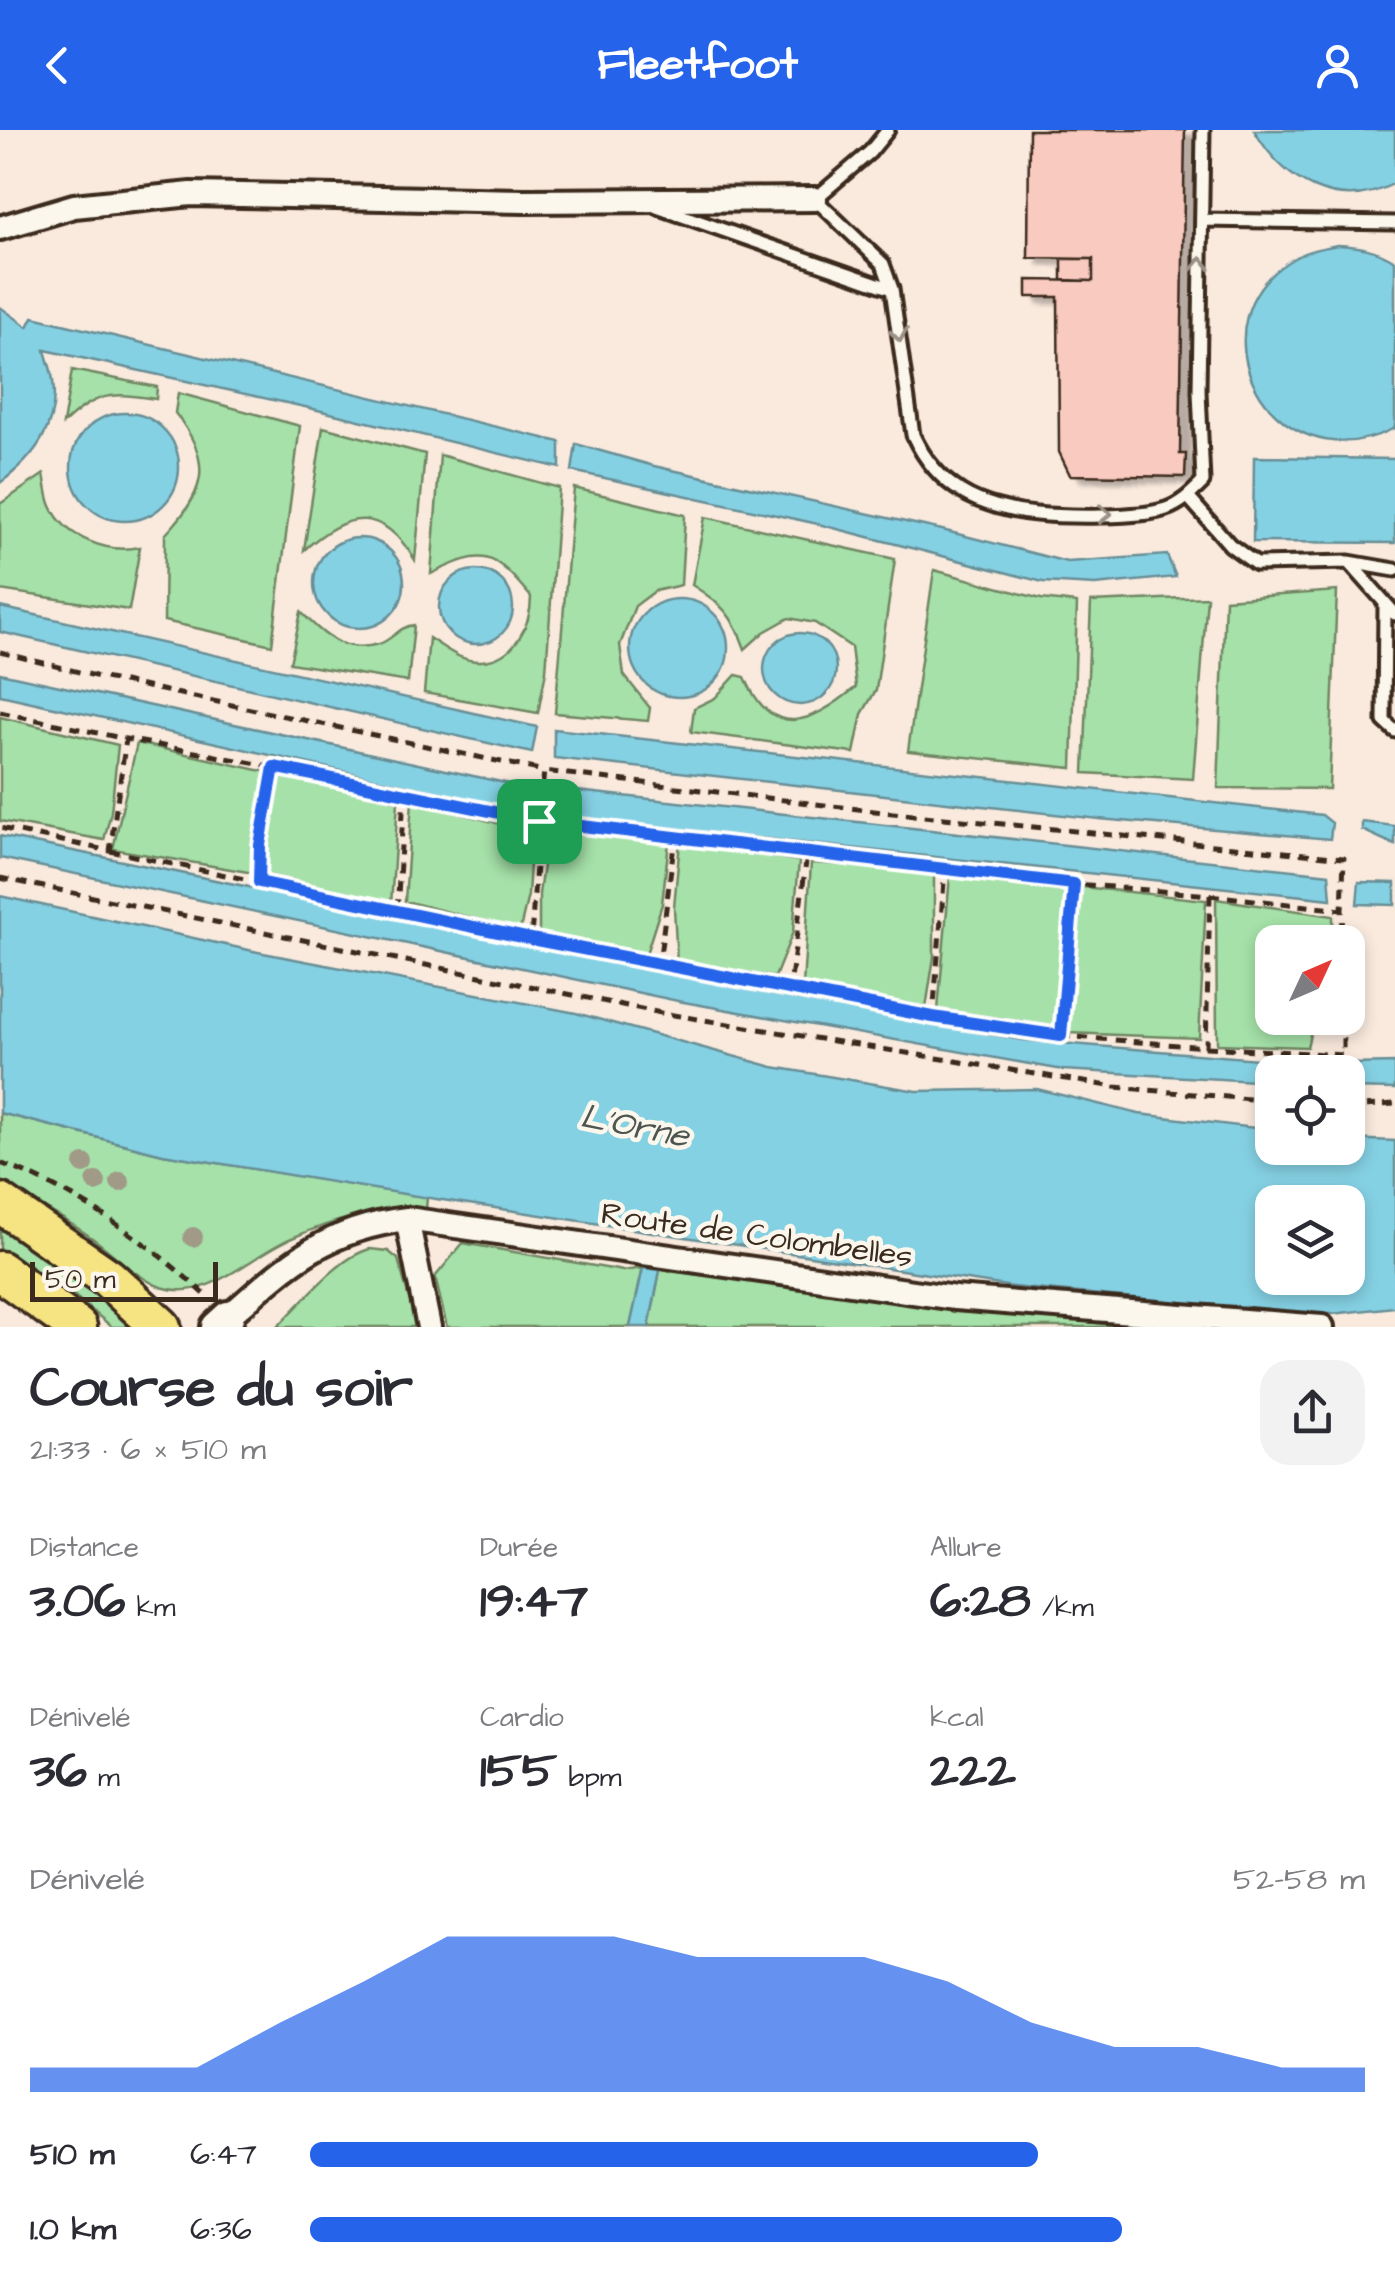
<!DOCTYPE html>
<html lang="fr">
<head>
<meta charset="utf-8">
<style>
  :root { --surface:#fff; --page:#f2f2f3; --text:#2b2b33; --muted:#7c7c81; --accent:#2563eb }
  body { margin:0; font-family:"Architects Daughter",sans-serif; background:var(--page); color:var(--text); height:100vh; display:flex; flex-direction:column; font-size:38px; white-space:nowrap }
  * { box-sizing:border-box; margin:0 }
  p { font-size:32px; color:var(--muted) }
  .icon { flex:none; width:55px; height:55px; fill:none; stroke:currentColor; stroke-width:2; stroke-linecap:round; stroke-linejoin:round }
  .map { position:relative; height:1197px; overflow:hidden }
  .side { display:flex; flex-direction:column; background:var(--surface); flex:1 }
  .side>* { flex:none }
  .needle { width:65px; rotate:46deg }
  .buttons { position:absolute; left:1255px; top:795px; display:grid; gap:20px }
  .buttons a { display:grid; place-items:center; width:110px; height:110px; border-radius:20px; background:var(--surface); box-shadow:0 5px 15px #0003; font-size:50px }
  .scale { position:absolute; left:30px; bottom:25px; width:188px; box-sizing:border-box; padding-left:10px; border:5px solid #3b2a1e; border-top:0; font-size:28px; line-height:35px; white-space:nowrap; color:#3b2a1e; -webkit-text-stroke:8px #fbf7ec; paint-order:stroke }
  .pin { position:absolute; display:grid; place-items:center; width:85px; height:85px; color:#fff; margin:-42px; border-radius:20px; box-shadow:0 5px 15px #0006 }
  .round { display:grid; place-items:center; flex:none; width:105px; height:105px; border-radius:30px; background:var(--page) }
  .summary { display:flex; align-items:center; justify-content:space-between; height:170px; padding:0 30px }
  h1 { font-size:55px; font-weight:800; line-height:75px }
  .stats { display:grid; grid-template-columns:repeat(3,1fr); gap:15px; height:170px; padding:10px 30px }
  .stats div { display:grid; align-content:center }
  .stats b { font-size:50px; font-weight:800 }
  .stats small { font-size:28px; font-weight:400 }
  .stats p { font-size:28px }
  .chart { height:280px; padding:20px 30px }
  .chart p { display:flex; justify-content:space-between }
  .chart svg { width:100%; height:180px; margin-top:10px; fill:var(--accent); opacity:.7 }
  ul { padding:0 30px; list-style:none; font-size:32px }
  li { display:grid; grid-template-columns:160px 120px 1fr; align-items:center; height:75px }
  li i { height:25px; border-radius:12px; background:var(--accent) }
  header { display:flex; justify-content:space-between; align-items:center; height:130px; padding:0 30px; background:var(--accent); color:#fff; font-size:45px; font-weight:800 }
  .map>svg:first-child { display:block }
  .green { fill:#a5e1a8; stroke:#708663; stroke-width:2.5 }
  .water { fill:#85d1e4; stroke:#678e95; stroke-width:2.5; fill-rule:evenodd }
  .building { fill:#f9cabf; stroke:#3b2a1e; stroke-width:2.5; filter:url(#shadow) }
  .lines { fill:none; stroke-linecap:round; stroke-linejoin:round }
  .service-casing { stroke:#3b2a1e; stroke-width:19 }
  .minor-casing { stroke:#3b2a1e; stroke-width:30 }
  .tertiary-casing { stroke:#3b2a1e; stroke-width:38 }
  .primary-casing { stroke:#3b2a1e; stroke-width:45 }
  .path { stroke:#3b2a1e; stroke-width:5; stroke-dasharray:10 8; stroke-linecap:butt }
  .service { stroke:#fbf7ec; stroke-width:11 }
  .minor { stroke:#fbf7ec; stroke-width:22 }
  .tertiary { stroke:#fbf7ec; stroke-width:30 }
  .primary { stroke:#f6e381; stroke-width:38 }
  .tree { fill:#a09a87 }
  .oneway { stroke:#9b9085 }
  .route-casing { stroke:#fff; stroke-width:20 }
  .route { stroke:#2563eb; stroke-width:12 }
  .labels { text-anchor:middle; stroke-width:9; stroke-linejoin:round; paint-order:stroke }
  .street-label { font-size:32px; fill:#3b2a1e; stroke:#fbf7ec }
  .water-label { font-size:35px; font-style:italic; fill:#4e5450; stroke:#fbf7ec }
</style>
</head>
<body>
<header><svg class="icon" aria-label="back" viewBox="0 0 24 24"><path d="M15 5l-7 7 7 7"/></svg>Fleetfoot<svg class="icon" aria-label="person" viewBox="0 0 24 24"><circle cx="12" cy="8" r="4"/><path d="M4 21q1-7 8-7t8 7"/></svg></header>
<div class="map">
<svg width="1395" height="1197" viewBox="0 0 1395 1197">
  <defs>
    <filter id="shadow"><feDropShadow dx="11" dy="6" stdDeviation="2.5" flood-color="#0004"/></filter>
  </defs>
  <rect width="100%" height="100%" fill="#faeade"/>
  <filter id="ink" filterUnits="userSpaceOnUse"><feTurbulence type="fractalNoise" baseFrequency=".01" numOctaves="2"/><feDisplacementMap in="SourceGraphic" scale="20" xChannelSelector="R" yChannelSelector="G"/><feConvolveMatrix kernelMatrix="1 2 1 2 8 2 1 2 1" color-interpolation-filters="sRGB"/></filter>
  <g filter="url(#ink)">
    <path class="green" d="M 72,240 L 157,257 L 156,269 C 111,262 97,262 63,294 Z
      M 178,263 L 300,296 L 272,515 L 164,491 L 165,405 C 206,362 214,332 175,283 Z
      M 323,297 L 425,324 L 415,430 C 382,376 348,380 304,420 Z
      M 440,325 L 559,358 L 546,541 L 538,583 L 424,563 L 429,508 C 445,518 461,532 481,531 C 514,530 531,495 531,467 C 493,422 486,417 431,444 Z
      M 44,344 C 46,354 47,367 51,376 C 65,408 108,424 140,417 L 129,480 L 0,460 L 0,374 Z
      M 574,358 L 685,385 L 681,455 L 655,461 L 635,476 L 620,515 L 624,545 L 650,578 L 648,591 L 555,583 Z
      M 705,387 L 895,429 L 876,560 L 862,584 L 854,623 L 691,602 L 694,578 L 715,568 L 736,545 L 745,547 C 772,612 813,593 856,557 L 851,517 L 815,493 L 789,488 L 764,502 L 745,519 C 733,485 722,474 692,455 Z
      M 934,440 L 1041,469 L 1077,473 L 1072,638 L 908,621 Z
      M 1337,461 L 1329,659 L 1218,658 L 1225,469 Z
      M 1207,467 L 1193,649 L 1084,643 L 1091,472 Z
      M 301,482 C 324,505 342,524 379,514 C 392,510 400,496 414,495 L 408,552 L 290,533 Z
      M 0,587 L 118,615 L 111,682 L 104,710 L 0,691 Z
      M 137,613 L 267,642 L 254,743 L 113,719 Z
      M 280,640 L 398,671 L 391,775 L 264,744 L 265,710 Z
      M 412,671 L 532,702 L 528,765 L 520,800 L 405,771 Z
      M 548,700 L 669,712 L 662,774 L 646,824 L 539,806 L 539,764 Z
      M 680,712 L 799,731 L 793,802 L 775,847 L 677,834 L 674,777 Z
      M 811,733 L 934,740 L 934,827 L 926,878 L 803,855 Z
      M 950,746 L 1070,761 L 1056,897 L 938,880 Z
      M 1082,757 L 1206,770 L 1199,908 L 1067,903 Z
      M 1216,769 L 1333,786 L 1333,812 L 1272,812 L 1272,888 L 1334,888 L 1335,895 L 1312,897 L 1307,917 L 1217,914 Z
      M 0,983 L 163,1024 L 427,1067 L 426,1080 C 379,1078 335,1089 292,1108 C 249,1126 209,1173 161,1157 C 136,1148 114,1123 92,1108 C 63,1087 32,1070 0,1054 Z
      M 0,1089 L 143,1197 L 112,1197 L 66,1159 L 0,1119 Z
      M 463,1113 L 623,1141 L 643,1138 L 630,1197 L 447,1197 L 435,1147 Z
      M 370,1119 L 388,1121 L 398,1129 L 417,1197 L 277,1197 C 301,1174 338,1127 370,1119 Z
      M 660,1140 L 1129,1197 L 649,1197 Z"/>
    <path class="water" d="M 1254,0 L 1395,0 L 1395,53 C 1337,84 1283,51 1254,0 Z
      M 1337,115 C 1359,116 1376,119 1395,131 L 1395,298 C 1269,361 1181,185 1300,125 C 1310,119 1325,118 1337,115 Z
      M 0,177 L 28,197 L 33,187 L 560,312 L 560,338 L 305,277 L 45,220 C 47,229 52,240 53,251 C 59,296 34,328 0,353 Z
      M71 337a54 54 0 1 1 108 0a54 54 0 1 1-108 0Z
      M 576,314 L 654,336 L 942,400 L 1067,432 L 1167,425 L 1176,447 L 1095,455 L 1043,452 L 818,394 L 572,341 Z
      M 1254,327 L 1395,329 L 1395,413 L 1253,412 Z
      M314 453a45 45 0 1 1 90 0a45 45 0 1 1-90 0Z
      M439 477a37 37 0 1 1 74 0a37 37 0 1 1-74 0Z
      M630 518a49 49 0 1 1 98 0a49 49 0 1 1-98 0Z
      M 0,477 L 537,597 L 532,623 L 0,502 Z
      M764 539a36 36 0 1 1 72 0a36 36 0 1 1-72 0Z
      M 0,543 L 533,659 L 531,683 L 0,565 Z
      M 554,599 L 1322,685 L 1332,693 L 1330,709 L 1099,689 L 554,628 Z
      M 550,658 L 1329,744 L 1331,769 L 550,686 Z
      M 1362,692 L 1395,696 L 1395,715 L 1362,700 Z
      M 0,706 L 792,868 L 1022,910 L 1333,935 L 1333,942 L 1272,942 L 1272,952 L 1063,940 L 678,871 L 0,728 Z
      M 1359,752 L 1395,753 L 1395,775 L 1357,774 Z
      M 0,766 L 258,822 L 576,883 L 773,937 L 917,961 L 1037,959 L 1139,984 L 1272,1000 L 1272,1018 L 1348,1018 L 1348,1009 L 1395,1011 L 1395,1177 L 1332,1184 L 1289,1182 L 1013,1157 L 410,1065 L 163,1024 L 0,983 ZM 1272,1072 L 1348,1072 L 1348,1148 L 1272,1148 Z
      M 1395,933 L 1395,959 L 1349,958 L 1350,934 Z
      M 643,1138 L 660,1140 L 649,1197 L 630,1197 Z"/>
    <path class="building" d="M 1029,0 L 1185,0 L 1180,324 L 1186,324 L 1185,347 L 1070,345 L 1059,322 L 1058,167 L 1027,167 L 1027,150 L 1093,151 L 1093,129 L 1028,128 Z
      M 1062,129 L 1093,129 L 1093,151 L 1062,150 Z"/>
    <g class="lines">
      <defs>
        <path id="service" d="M 888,0 L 870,22 L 815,69 L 883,134 L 892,159 L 913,305 C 924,329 939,348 962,362 C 981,374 1013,382 1036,384 C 1064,387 1141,388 1166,379 C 1181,374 1192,363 1203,352 L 1199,261 L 1203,0
          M 657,77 L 892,159
          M 1202,90 L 1395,93
          M 1188,367 L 1230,415 L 1256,434 L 1349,432 L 1395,440
          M 1349,432 L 1395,484
          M 1385,475 L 1384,591 L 1395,601"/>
        <path id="minor" d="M 0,98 L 74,76 L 191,64 L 524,71 L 815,69
          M 407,1089 L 429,1197
          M 228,1187 C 288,1134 325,1099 407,1089 L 955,1168 L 1322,1197"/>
        <path id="tertiary" d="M 217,1197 L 228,1187"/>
        <path id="primary" d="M 0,1073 L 108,1148 L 161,1197
          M 0,1141 L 77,1197"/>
      </defs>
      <use href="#service" class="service-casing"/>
      <use href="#minor" class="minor-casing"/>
      <use href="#tertiary" class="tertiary-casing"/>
      <use href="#primary" class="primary-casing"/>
      <path class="path" d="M 0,522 L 95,546 L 544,641
        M 0,582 L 126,609 L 110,721 L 0,698
        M 110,721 L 259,752 L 260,715 L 274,637 L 126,609
        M 0,748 L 661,883 L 1115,957 L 1272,971
        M 259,752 L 397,782 L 404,666 L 274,637
        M 1210,765 L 1342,780 L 1343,812
        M 397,782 L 531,809 L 539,691 L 404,666
        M 531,809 L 659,834 L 675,707 L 539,691 L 544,641 L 883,682 L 1344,728 L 1342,780
        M 659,834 L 790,857 L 807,724 L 675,707
        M 790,857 L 933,887 L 945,740 L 807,724
        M 933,887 L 1061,906 L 1074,754 L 945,740
        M 1061,906 L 1206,917 L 1210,765 L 1074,754
        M 1206,917 L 1343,925 L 1343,888
        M 1341,942 L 1343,925
        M 1348,977 L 1395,974
        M 0,1033 C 78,1061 149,1113 210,1169"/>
      <use href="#service" class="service"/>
      <use href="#minor" class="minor"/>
      <use href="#tertiary" class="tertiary"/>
      <use href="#primary" class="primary"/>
    </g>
    <g class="tree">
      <circle cx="84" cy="1034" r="10"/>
      <circle cx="96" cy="1052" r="10"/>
      <circle cx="120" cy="1052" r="10"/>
      <circle cx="193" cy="1107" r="10"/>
    </g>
    <defs><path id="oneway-chevron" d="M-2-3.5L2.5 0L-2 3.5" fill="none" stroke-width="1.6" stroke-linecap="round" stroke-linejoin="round" transform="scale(2.5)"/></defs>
    <g class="oneway">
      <use href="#oneway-chevron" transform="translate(1201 134) rotate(-89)"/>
      <use href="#oneway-chevron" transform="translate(899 205) rotate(82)"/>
      <use href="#oneway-chevron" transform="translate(1105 384) rotate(-1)"/>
    </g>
  </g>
  <g class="lines" filter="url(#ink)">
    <defs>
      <path id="route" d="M 274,637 L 539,691 L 1074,754 L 1061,906 L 933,887 L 531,809 L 259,752 L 260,715 Z"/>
    </defs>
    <use href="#route" class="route-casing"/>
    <use href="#route" class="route"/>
  </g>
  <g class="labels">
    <g class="street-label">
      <text transform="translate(757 1104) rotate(8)" y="11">Route de Colombelles</text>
    </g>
    <g class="water-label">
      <text transform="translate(635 995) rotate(11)" y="12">L'Orne</text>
    </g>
  </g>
</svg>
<div class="buttons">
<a><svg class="needle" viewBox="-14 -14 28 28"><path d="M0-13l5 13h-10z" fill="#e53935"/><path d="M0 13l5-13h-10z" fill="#7c7c81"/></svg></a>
<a><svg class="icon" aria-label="locate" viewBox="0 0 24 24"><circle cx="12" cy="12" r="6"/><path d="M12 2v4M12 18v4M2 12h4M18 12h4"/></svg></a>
<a><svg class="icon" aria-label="layers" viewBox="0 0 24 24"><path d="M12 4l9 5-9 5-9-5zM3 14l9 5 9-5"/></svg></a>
</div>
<div class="scale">50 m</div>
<div class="pin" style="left:539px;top:691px;background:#1e9e55"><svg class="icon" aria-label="arrive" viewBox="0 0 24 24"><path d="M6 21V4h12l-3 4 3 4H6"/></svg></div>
</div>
<section class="side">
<div class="summary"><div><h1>Course du soir</h1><p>21:33 · 6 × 510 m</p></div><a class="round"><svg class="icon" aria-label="share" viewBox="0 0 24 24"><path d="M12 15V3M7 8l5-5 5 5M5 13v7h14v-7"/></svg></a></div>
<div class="stats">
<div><p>Distance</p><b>3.06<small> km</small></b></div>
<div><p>Durée</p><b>19:47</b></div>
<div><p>Allure</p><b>6:28<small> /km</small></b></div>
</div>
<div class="stats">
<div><p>Dénivelé</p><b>36<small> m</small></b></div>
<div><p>Cardio</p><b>155<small> bpm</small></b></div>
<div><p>kcal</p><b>222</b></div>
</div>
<div class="chart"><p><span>Dénivelé</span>52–58 m</p>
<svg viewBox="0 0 160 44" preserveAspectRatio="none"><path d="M0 44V38L10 38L20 38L30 27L40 17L50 6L60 6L70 6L80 11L90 11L100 11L110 17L120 27L130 33L140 33L150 38L160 38V44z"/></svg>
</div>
<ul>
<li><b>510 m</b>6:47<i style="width:69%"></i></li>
<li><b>1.0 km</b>6:36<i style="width:77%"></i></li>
</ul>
</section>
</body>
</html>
